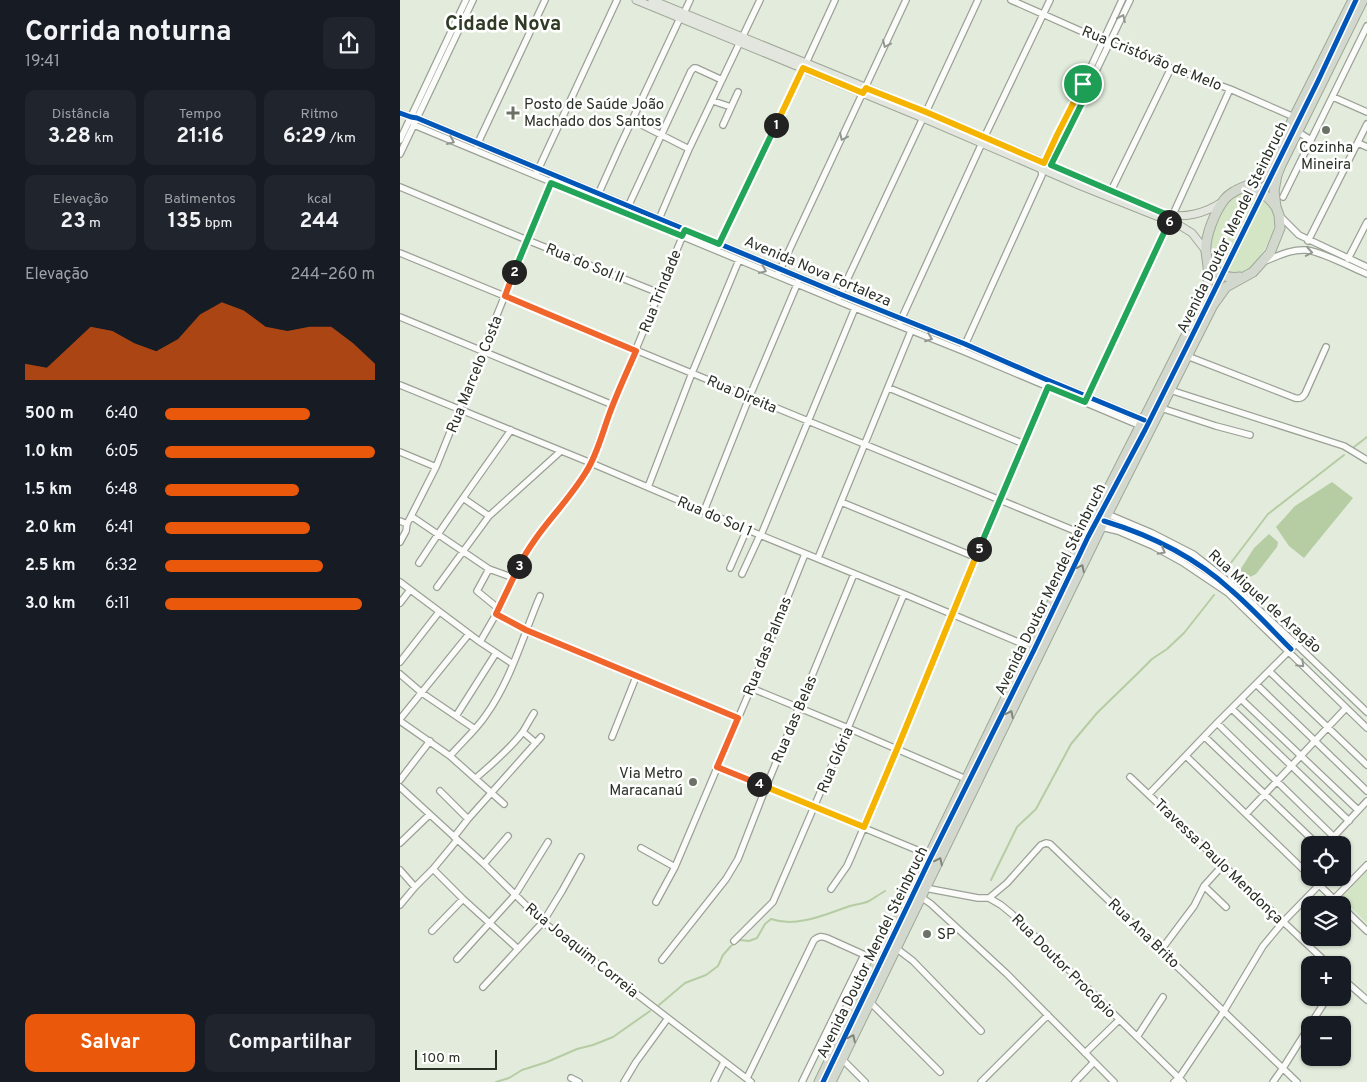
<!DOCTYPE html>
<html lang="pt">
<head>
<meta charset="utf-8">
<style>
  :root { --surface:#171b24; --page:#20242c; --text:#f1f3f6; --muted:#9ea1a6; --accent:#ea580c }
  body { margin:0; font-family:Overpass,sans-serif; background:var(--page); color:var(--text); height:100vh; display:flex; flex-direction:column; font-size:19px; white-space:nowrap }
  * { box-sizing:border-box; margin:0 }
  p { font-size:16px; color:var(--muted) }
  .icon { flex:none; width:28px; height:28px; fill:none; stroke:currentColor; stroke-width:2; stroke-linecap:round; stroke-linejoin:round }
  .map { position:relative; flex:1; overflow:hidden }
  .drawer { display:flex; flex-direction:column; background:var(--surface); width:400px }
  .drawer>* { flex:none }
  .controls { position:absolute; left:901px; top:836px; display:grid; gap:10px }
  .controls a { display:grid; place-items:center; width:50px; height:50px; border-radius:10px; background:var(--surface); box-shadow:0 1px 4px #0004; font-size:25px }
  .scale { position:absolute; left:15px; bottom:12px; width:82px; box-sizing:border-box; padding-left:5px; border:2px solid #2a3025; border-top:0; font-size:14px; line-height:18px; white-space:nowrap; color:#2a3025; -webkit-text-stroke:4px #fff; paint-order:stroke }
  .pin { position:absolute; display:grid; place-items:center; width:42px; height:42px; color:#fff; margin:-21px; border:2px solid #fff; border-radius:50%; box-shadow:0 1px 5px #0007 }
  .km { position:absolute; width:25px; height:25px; margin:-12px; border-radius:50%; background:#222; color:#fff; font-size:14px; line-height:25px; text-align:center }
  .round { display:grid; place-items:center; flex:none; width:52px; height:52px; border-radius:10px; background:var(--page) }
  .summary { display:flex; align-items:center; justify-content:space-between; height:85px; padding:0 25px }
  h1 { font-size:28px; font-weight:700; line-height:38px }
  .figures { display:grid; grid-template-columns:repeat(3,1fr); gap:8px; height:85px; padding:5px 25px }
  .figures div { display:grid; align-content:center; border-radius:10px; background:var(--page); text-align:center }
  .figures b { font-size:21px; font-weight:700 }
  .figures small { font-size:14px; font-weight:400 }
  .figures p { font-size:14px }
  .chart { height:140px; padding:10px 25px }
  .chart p { display:flex; justify-content:space-between }
  .chart svg { width:100%; height:90px; margin-top:5px; fill:var(--accent); opacity:.7 }
  .cta { display:flex; gap:10px; margin-top:auto; padding:10px 25px }
  .cta a { flex:1; height:58px; border-radius:10px; background:var(--accent); color:#fff; font-size:20px; font-weight:700; line-height:58px; text-align:center }
  .cta a+a { background:var(--page); color:var(--text) }
  ul { padding:0 25px; list-style:none; font-size:16px }
  li { display:grid; grid-template-columns:80px 60px 1fr; align-items:center; height:38px }
  li i { height:12px; border-radius:6px; background:var(--accent) }
  main { display:flex; flex:1; min-height:0 }
  .map>svg:first-child { display:block }
  .green { fill:#d4e5c6 }
  .water { fill:#b6cca3 }
  .lines { fill:none; stroke-linecap:round; stroke-linejoin:round }
  .stream { stroke:#b6cca3; stroke-width:2 }
  .minor-casing { stroke:#9ba196; stroke-width:8 }
  .major-casing { stroke:#9fa897; stroke-width:9 }
  .highway-casing { stroke:#9fa897; stroke-width:11 }
  .minor { stroke:#fbfcfa; stroke-width:5.5 }
  .major { stroke:#e2e6df; stroke-width:7 }
  .highway { stroke:#d3d8ce; stroke-width:9 }
  .cycleway-casing { stroke:#fff; stroke-width:8 }
  .cycleway { stroke:#0057b8; stroke-width:5 }
  .oneway { stroke:#929690 }
  .oneway2 { stroke:#7e847a }
  .split-1-casing { stroke:#fff; stroke-width:10 }
  .split-2-casing { stroke:#fff; stroke-width:10 }
  .split-3-casing { stroke:#fff; stroke-width:10 }
  .split-4-casing { stroke:#fff; stroke-width:10 }
  .split-5-casing { stroke:#fff; stroke-width:10 }
  .split-6-casing { stroke:#fff; stroke-width:10 }
  .split-7-casing { stroke:#fff; stroke-width:10 }
  .split-1 { stroke:#f5b400; stroke-width:6 }
  .split-2 { stroke:#22a559; stroke-width:6 }
  .split-3 { stroke:#f0652b; stroke-width:6 }
  .split-4 { stroke:#f0652b; stroke-width:6 }
  .split-5 { stroke:#f5b400; stroke-width:6 }
  .split-6 { stroke:#22a559; stroke-width:6 }
  .split-7 { stroke:#22a559; stroke-width:6 }
  .poi-dot { fill:#6b7265; stroke:#fff; stroke-width:2 }
  .labels { text-anchor:middle; stroke-width:5; stroke-linejoin:round; paint-order:stroke }
  .street-label { font-size:15px; fill:#2a3025; stroke:#fff }
  .poi-label { font-size:15px; fill:#2a3025; stroke:#fff; text-anchor:start }
  .district-label { font-size:20px; font-weight:bold; fill:#2f3b24; stroke:#fff }
</style>
</head>
<body>
<main>
<section class="drawer">
<div class="summary"><div><h1>Corrida noturna</h1><p>19:41</p></div><a class="round"><svg class="icon" aria-label="share" viewBox="0 0 24 24"><path d="M12 15V3M7 8l5-5 5 5M5 13v7h14v-7"/></svg></a></div>
<div class="figures">
<div><p>Distância</p><b>3.28<small> km</small></b></div>
<div><p>Tempo</p><b>21:16</b></div>
<div><p>Ritmo</p><b>6:29<small> /km</small></b></div>
</div>
<div class="figures">
<div><p>Elevação</p><b>23<small> m</small></b></div>
<div><p>Batimentos</p><b>135<small> bpm</small></b></div>
<div><p>kcal</p><b>244</b></div>
</div>
<div class="chart"><p><span>Elevação</span>244–260 m</p>
<svg viewBox="0 0 160 44" preserveAspectRatio="none"><path d="M0 44V36L10 38L20 28L30 18L40 20L50 26L60 30L70 24L80 12L90 6L100 10L110 18L120 20L130 18L140 18L150 26L160 36V44z"/></svg>
</div>
<ul>
<li><b>500 m</b>6:40<i style="width:69%"></i></li>
<li><b>1.0 km</b>6:05<i style="width:100%"></i></li>
<li><b>1.5 km</b>6:48<i style="width:64%"></i></li>
<li><b>2.0 km</b>6:41<i style="width:69%"></i></li>
<li><b>2.5 km</b>6:32<i style="width:75%"></i></li>
<li><b>3.0 km</b>6:11<i style="width:94%"></i></li>
</ul>
<div class="cta"><a>Salvar</a><a>Compartilhar</a></div>
</section>
<div class="map">
<svg width="967" height="1082" viewBox="0 0 967 1082">
  <rect width="100%" height="100%" fill="#e3ecdc"/>
  <path class="green" d="M 844,192 L 850,192 L 860,195 L 822,270 L 814,262 L 812,256 L 810,238 L 827,203 L 837,195 Z
    M 861,197 C 868,203 874,211 874,221 C 875,229 871,236 867,244 C 859,260 847,280 826,271 Z
    M 967,871 L 967,923 L 944,901 L 943,896 Z"/>
  <path class="water" d="M 932,482 L 953,498 L 904,558 L 889,546 L 876,527 L 895,506 Z
    M 869,534 L 878,542 L 877,547 L 856,574 L 848,578 L 840,570 L 854,548 Z"/>
  <g class="lines">
    <path class="stream" d="M 954,447 L 967,437
      M 827,568 L 868,514 L 944,455
      M 591,880 L 617,827 L 636,809 L 671,744 L 697,713 L 738,673 L 752,659 L 767,649 L 784,633 L 814,595
      M 259,1005 L 285,983 L 306,975 L 318,966 L 323,955 L 331,946 L 340,940 L 349,941 L 357,938 L 365,924 L 371,919 C 397,928 426,914 450,906 C 456,904 463,904 469,901 C 474,898 480,894 485,891
      M 96,1082 L 109,1078 L 122,1070 L 147,1062 L 177,1049 L 193,1045 L 213,1037 L 250,1011"/>
    <defs>
      <path id="minor" d="M 611,0 L 710,44 L 771,68 L 830,89 L 894,117
        M 284,13 L 290,0
        M 406,63 L 435,0
        M 933,97 L 967,112
        M 313,101 L 331,107
        M 526,112 L 578,0
        M 0,113 L 11,117 L 17,118 L 440,294 L 565,344 L 645,379 L 744,420
        M 11,117 L 14,125 L 455,308 L 563,351 L 741,426
        M 232,120 L 289,149
        M 323,125 L 338,92
        M 898,132 L 911,140
        M 584,138 L 650,0
        M 0,140 L 66,0
        M 958,143 L 967,147
        M 77,145 L 145,0
        M 0,154 L 73,0
        M 650,167 L 730,0
        M 137,172 L 217,0
        M 0,187 L 127,240 L 259,293
        M 711,191 L 771,68
        M 197,197 L 219,148 L 280,18
        M 883,197 L 967,26
        M 227,209 L 291,71 L 294,68 L 296,68 L 322,80
        M 879,215 L 899,235 L 967,267
        M 259,219 L 289,149 L 360,0
        M 908,241 L 967,124
        M 318,247 L 403,68
        M 0,253 L 685,535
        M 948,259 L 967,222
        M 865,261 C 878,256 891,249 906,250 C 921,251 952,268 967,274
        M 379,272 L 506,0
        M 439,297 L 523,118
        M 0,317 L 213,405
        M 500,322 L 582,143
        M 564,347 L 642,175 L 641,169 L 657,135 L 683,84 L 722,0
        M 787,356 L 895,398 C 900,399 902,398 905,394 L 926,347
        M 0,385 L 191,463 L 360,535 L 504,594 L 630,647
        M 489,388 L 624,444
        M 770,390 L 944,446 L 967,460
        M 687,398 L 770,221 L 830,89
        M 761,408 L 816,426 L 850,435
        M 0,452 L 36,467
        M 248,487 L 292,373 L 339,260
        M 63,498 L 89,516
        M 441,502 L 575,557
        M 304,511 L 349,398 L 398,282
        M 707,514 L 752,533 L 793,554 L 830,583 L 896,644 L 967,712
        M 11,516 L 89,569 L 114,578
        M 0,521 L 7,524
        M 701,527 L 718,531 L 753,546 L 782,562 L 828,593 L 967,728
        M 361,535 L 455,308
        M 0,542 L 6,531 L 7,524 L 36,467 L 127,240 L 152,180
        M 418,558 L 511,331
        M 19,563 C 48,518 80,474 111,430
        M 330,568 L 347,529
        M 89,569 L 77,591 L 99,609
        M 342,574 L 360,535
        M 0,582 L 80,642 L 113,664
        M 37,587 L 89,516 L 161,451
        M 0,603 L 10,590
        M 96,614 L 125,630 L 337,718
        M 80,642 L 99,609 L 123,558 L 131,546 L 145,526 L 180,481 L 191,463 L 213,405 L 283,235
        M 0,662 L 39,612
        M 869,671 L 967,765
        M 0,674 L 22,693 L 75,729
        M 856,684 L 967,791
        M 351,688 L 448,728 L 566,779
        M 841,699 L 958,810
        M 832,709 L 949,821
        M 56,716 L 96,653
        M 0,719 L 69,634
        M 0,721 L 50,756 L 104,804
        M 817,723 L 934,837
        M 123,732 L 136,743
        M 212,737 L 236,677
        M 805,737 L 918,845
        M 50,756 C 62,742 76,730 86,715 C 111,680 123,636 140,596
        M 786,756 L 910,876
        M 317,767 L 529,855
        M 730,777 L 929,965
        M 76,778 C 92,764 109,750 122,733 C 126,727 130,719 134,713
        M 0,780 L 30,741
        M 0,787 L 84,864 L 143,922 L 351,1082
        M 40,791 L 68,819
        M 749,794 L 817,723 L 896,644
        M 846,814 L 946,708
        M 54,837 L 68,819 L 141,737
        M 0,843 L 29,815
        M 926,845 L 967,801
        M 241,848 L 275,867
        M 84,864 L 108,836
        M 33,869 L 63,899 L 117,948
        M 903,869 L 910,861
        M 0,870 L 15,887
        M 912,878 L 940,905
        M 804,886 L 826,907
        M 525,888 L 578,898 L 589,898 L 601,905 L 612,914 L 783,1082
        M 431,889 L 447,866 L 452,855 L 497,749 L 575,557 L 649,384
        M 521,897 L 531,904 L 607,974 L 714,1082
        M 589,898 L 607,883 L 641,845 L 646,843 L 650,844 L 897,1082
        M 934,899 L 967,865
        M 256,902 L 275,867 L 351,688 L 405,554
        M 0,905 L 15,887 L 33,869 L 57,840
        M 942,907 L 967,931
        M 32,931 L 63,899
        M 334,941 L 373,902 L 448,728 L 504,594
        M 496,948 L 513,961 L 581,1031
        M 761,950 L 794,906 L 804,886 L 823,865
        M 57,959 L 115,895 L 148,842
        M 262,960 L 326,879 L 338,859 L 366,787 L 454,574
        M 942,978 L 967,1000
        M 83,987 L 143,922 L 162,891 L 181,857
        M 470,1002 L 540,1072
        M 737,1037 L 763,997
        M 685,1053 L 719,1020
        M 442,1059 L 465,1082
        M 171,1078 L 179,1082
        M 347,1078 L 414,940 C 419,936 422,936 427,938 L 478,961
        M 224,1082 L 236,1062 L 268,1018
        M 314,1082 L 324,1062
        M 402,1082 L 464,955
        M 581,1082 L 648,1015
        M 675,1082 L 694,1062
        M 774,1082 L 779,1078 L 824,1011 L 863,946 L 883,922 L 919,885
        M 873,1082 L 883,1068 L 924,1003"/>
      <path id="major" d="M 236,0 L 523,118 L 681,186 L 779,225 L 792,233 L 806,251
        M 252,0 L 526,112 L 763,213 C 782,220 806,213 822,202"/>
      <path id="highway" d="M 844,188 C 859,189 867,195 876,207
        M 809,262 C 817,274 825,279 840,277
        M 419,1082 L 685,535 L 798,312 C 802,302 807,292 808,282 C 810,272 807,262 806,251 C 805,236 815,212 824,200 C 833,188 850,187 860,178 C 863,175 866,171 868,169 L 953,0
        M 431,1082 L 704,521 L 813,305 L 826,287 L 853,272 L 870,253 L 880,228 L 879,215 L 876,207 L 874,191 L 877,175 L 881,165 L 963,0"/>
    </defs>
    <use href="#minor" class="minor-casing"/>
    <use href="#major" class="major-casing"/>
    <use href="#highway" class="highway-casing"/>
    <use href="#minor" class="minor"/>
    <use href="#major" class="major"/>
    <use href="#highway" class="highway"/>
    <defs>
      <path id="cycleway" d="M 0,113 L 11,117 L 17,118 L 440,294 L 565,344 L 645,379 L 744,420
        M 704,521 C 750,535 795,557 831,590 C 852,608 871,629 891,649
        M 423,1082 L 530,859 L 634,650 L 688,537 L 745,430 L 787,346 L 918,81 L 956,0"/>
    </defs>
    <use href="#cycleway" class="cycleway-casing"/>
    <use href="#cycleway" class="cycleway"/>
  </g>
  <defs><path id="oneway-chevron" d="M-2-3.5L2.5 0L-2 3.5" fill="none" stroke-width="1.6" stroke-linecap="round" stroke-linejoin="round" transform="scale(1.25)"/></defs>
  <g class="oneway">
    <use href="#oneway-chevron" transform="translate(722 18) rotate(-65)"/>
    <use href="#oneway-chevron" transform="translate(486 44) rotate(115)"/>
    <use href="#oneway-chevron" transform="translate(443 137) rotate(115)"/>
    <use href="#oneway-chevron" transform="translate(51 141) rotate(23)"/>
    <use href="#oneway-chevron" transform="translate(909 252) rotate(10)"/>
    <use href="#oneway-chevron" transform="translate(363 270) rotate(23)"/>
    <use href="#oneway-chevron" transform="translate(529 338) rotate(21)"/>
    <use href="#oneway-chevron" transform="translate(762 551) rotate(28)"/>
    <use href="#oneway-chevron" transform="translate(901 664) rotate(45)"/>
  </g>
  <g class="oneway2">
    <use href="#oneway-chevron" transform="translate(681 568) rotate(-64)"/>
    <use href="#oneway-chevron" transform="translate(610 714) rotate(-64)"/>
    <use href="#oneway-chevron" transform="translate(539 861) rotate(-64)"/>
    <use href="#oneway-chevron" transform="translate(452 1038) rotate(-64)"/>
  </g>
  <g class="lines">
    <defs>
      <path id="split-1" d="M 376,125 L 403,68 L 463,93 L 466,88 L 468,89 L 526,112 L 644,163 L 657,135 L 683,84"/>
      <path id="split-2" d="M 114,272 L 151,183 L 282,236 L 285,230 L 319,244 L 376,125"/>
      <path id="split-3" d="M 114,272 L 105,296 L 236,351 C 227,372 217,393 209,415 C 202,434 197,455 186,472 C 166,505 136,531 119,566"/>
      <path id="split-4" d="M 119,566 L 96,614 L 126,630 L 338,718 L 317,767 L 359,784"/>
      <path id="split-5" d="M 359,784 L 464,827 L 497,749 L 579,549"/>
      <path id="split-6" d="M 579,549 L 648,387 L 685,402 L 769,222"/>
      <path id="split-7" d="M 683,84 L 690,87 L 651,165 L 763,213 L 772,215 L 769,222"/>
    </defs>
    <use href="#split-1" class="split-1-casing"/>
    <use href="#split-2" class="split-2-casing"/>
    <use href="#split-3" class="split-3-casing"/>
    <use href="#split-4" class="split-4-casing"/>
    <use href="#split-5" class="split-5-casing"/>
    <use href="#split-6" class="split-6-casing"/>
    <use href="#split-7" class="split-7-casing"/>
    <use href="#split-1" class="split-1"/>
    <use href="#split-2" class="split-2"/>
    <use href="#split-3" class="split-3"/>
    <use href="#split-4" class="split-4"/>
    <use href="#split-5" class="split-5"/>
    <use href="#split-6" class="split-6"/>
    <use href="#split-7" class="split-7"/>
  </g>
  <g class="poi-dot">
    <path d="M110.5 105.5h5v5h5v5h-5v5h-5v-5h-5v-5h5z"/>
    <circle cx="926" cy="130" r="5"/>
    <circle cx="293" cy="782" r="5"/>
    <circle cx="527" cy="934" r="5"/>
  </g>
  <g class="labels">
    <g class="street-label">
      <text transform="translate(752 58) rotate(22)" y="5">Rua Cristóvão de Melo</text>
      <text transform="translate(832 227) rotate(-64)" y="5">Avenida Doutor Mendel Steinbruch</text>
      <text transform="translate(185 263) rotate(22)" y="5">Rua do Sol II</text>
      <text transform="translate(418 271) rotate(23)" y="5">Avenida Nova Fortaleza</text>
      <text transform="translate(260 291) rotate(-68)" y="5">Rua Trindade</text>
      <text transform="translate(74 374) rotate(-68)" y="5">Rua Marcelo Costa</text>
      <text transform="translate(342 394) rotate(23)" y="5">Rua Direita</text>
      <text transform="translate(315 516) rotate(23)" y="5">Rua do Sol 1</text>
      <text transform="translate(650 589) rotate(-64)" y="5">Avenida Doutor Mendel Steinbruch</text>
      <text transform="translate(865 601) rotate(42)" y="5">Rua Miguel de Aragão</text>
      <text transform="translate(367 646) rotate(-68)" y="5">Rua das Palmas</text>
      <text transform="translate(394 719) rotate(-67)" y="5">Rua das Belas</text>
      <text transform="translate(435 760) rotate(-67)" y="5">Rua Glória</text>
      <text transform="translate(819 861) rotate(44)" y="5">Travessa Paulo Mendonça</text>
      <text transform="translate(744 933) rotate(44)" y="5">Rua Ana Brito</text>
      <text transform="translate(182 950) rotate(39)" y="5">Rua Joaquim Correia</text>
      <text transform="translate(472 952) rotate(-64)" y="5">Avenida Doutor Mendel Steinbruch</text>
      <text transform="translate(664 966) rotate(45)" y="5">Rua Doutor Procópio</text>
    </g>
    <g class="poi-label">
      <text x="124" y="109">Posto de Saúde João<tspan x="124" dy="17">Machado dos Santos</tspan></text>
      <text x="926" y="152" text-anchor="middle">Cozinha<tspan x="926" dy="17">Mineira</tspan></text>
      <text x="283" y="778" text-anchor="end">Via Metro<tspan x="283" dy="17">Maracanaú</tspan></text>
      <text x="537" y="939">SP</text>
    </g>
    <g class="district-label">
      <text x="103" y="30">Cidade Nova</text>
    </g>
  </g>
</svg>
<div class="controls">
<a><svg class="icon" aria-label="locate" viewBox="0 0 24 24"><circle cx="12" cy="12" r="6"/><path d="M12 2v4M12 18v4M2 12h4M18 12h4"/></svg></a>
<a><svg class="icon" aria-label="layers" viewBox="0 0 24 24"><path d="M12 4l9 5-9 5-9-5zM3 14l9 5 9-5"/></svg></a>
<a>+</a>
<a>−</a>
</div>
<div class="scale">100 m</div>
<div class="pin" style="left:683px;top:84px;background:#1e9e55"><svg class="icon" aria-label="arrive" viewBox="0 0 24 24"><path d="M6 21V4h12l-3 4 3 4H6"/></svg></div>
<b class="km" style="left:376px;top:125px">1</b>
<b class="km" style="left:114px;top:272px">2</b>
<b class="km" style="left:119px;top:566px">3</b>
<b class="km" style="left:359px;top:784px">4</b>
<b class="km" style="left:579px;top:549px">5</b>
<b class="km" style="left:769px;top:222px">6</b>
</div>
</main>
</body>
</html>
